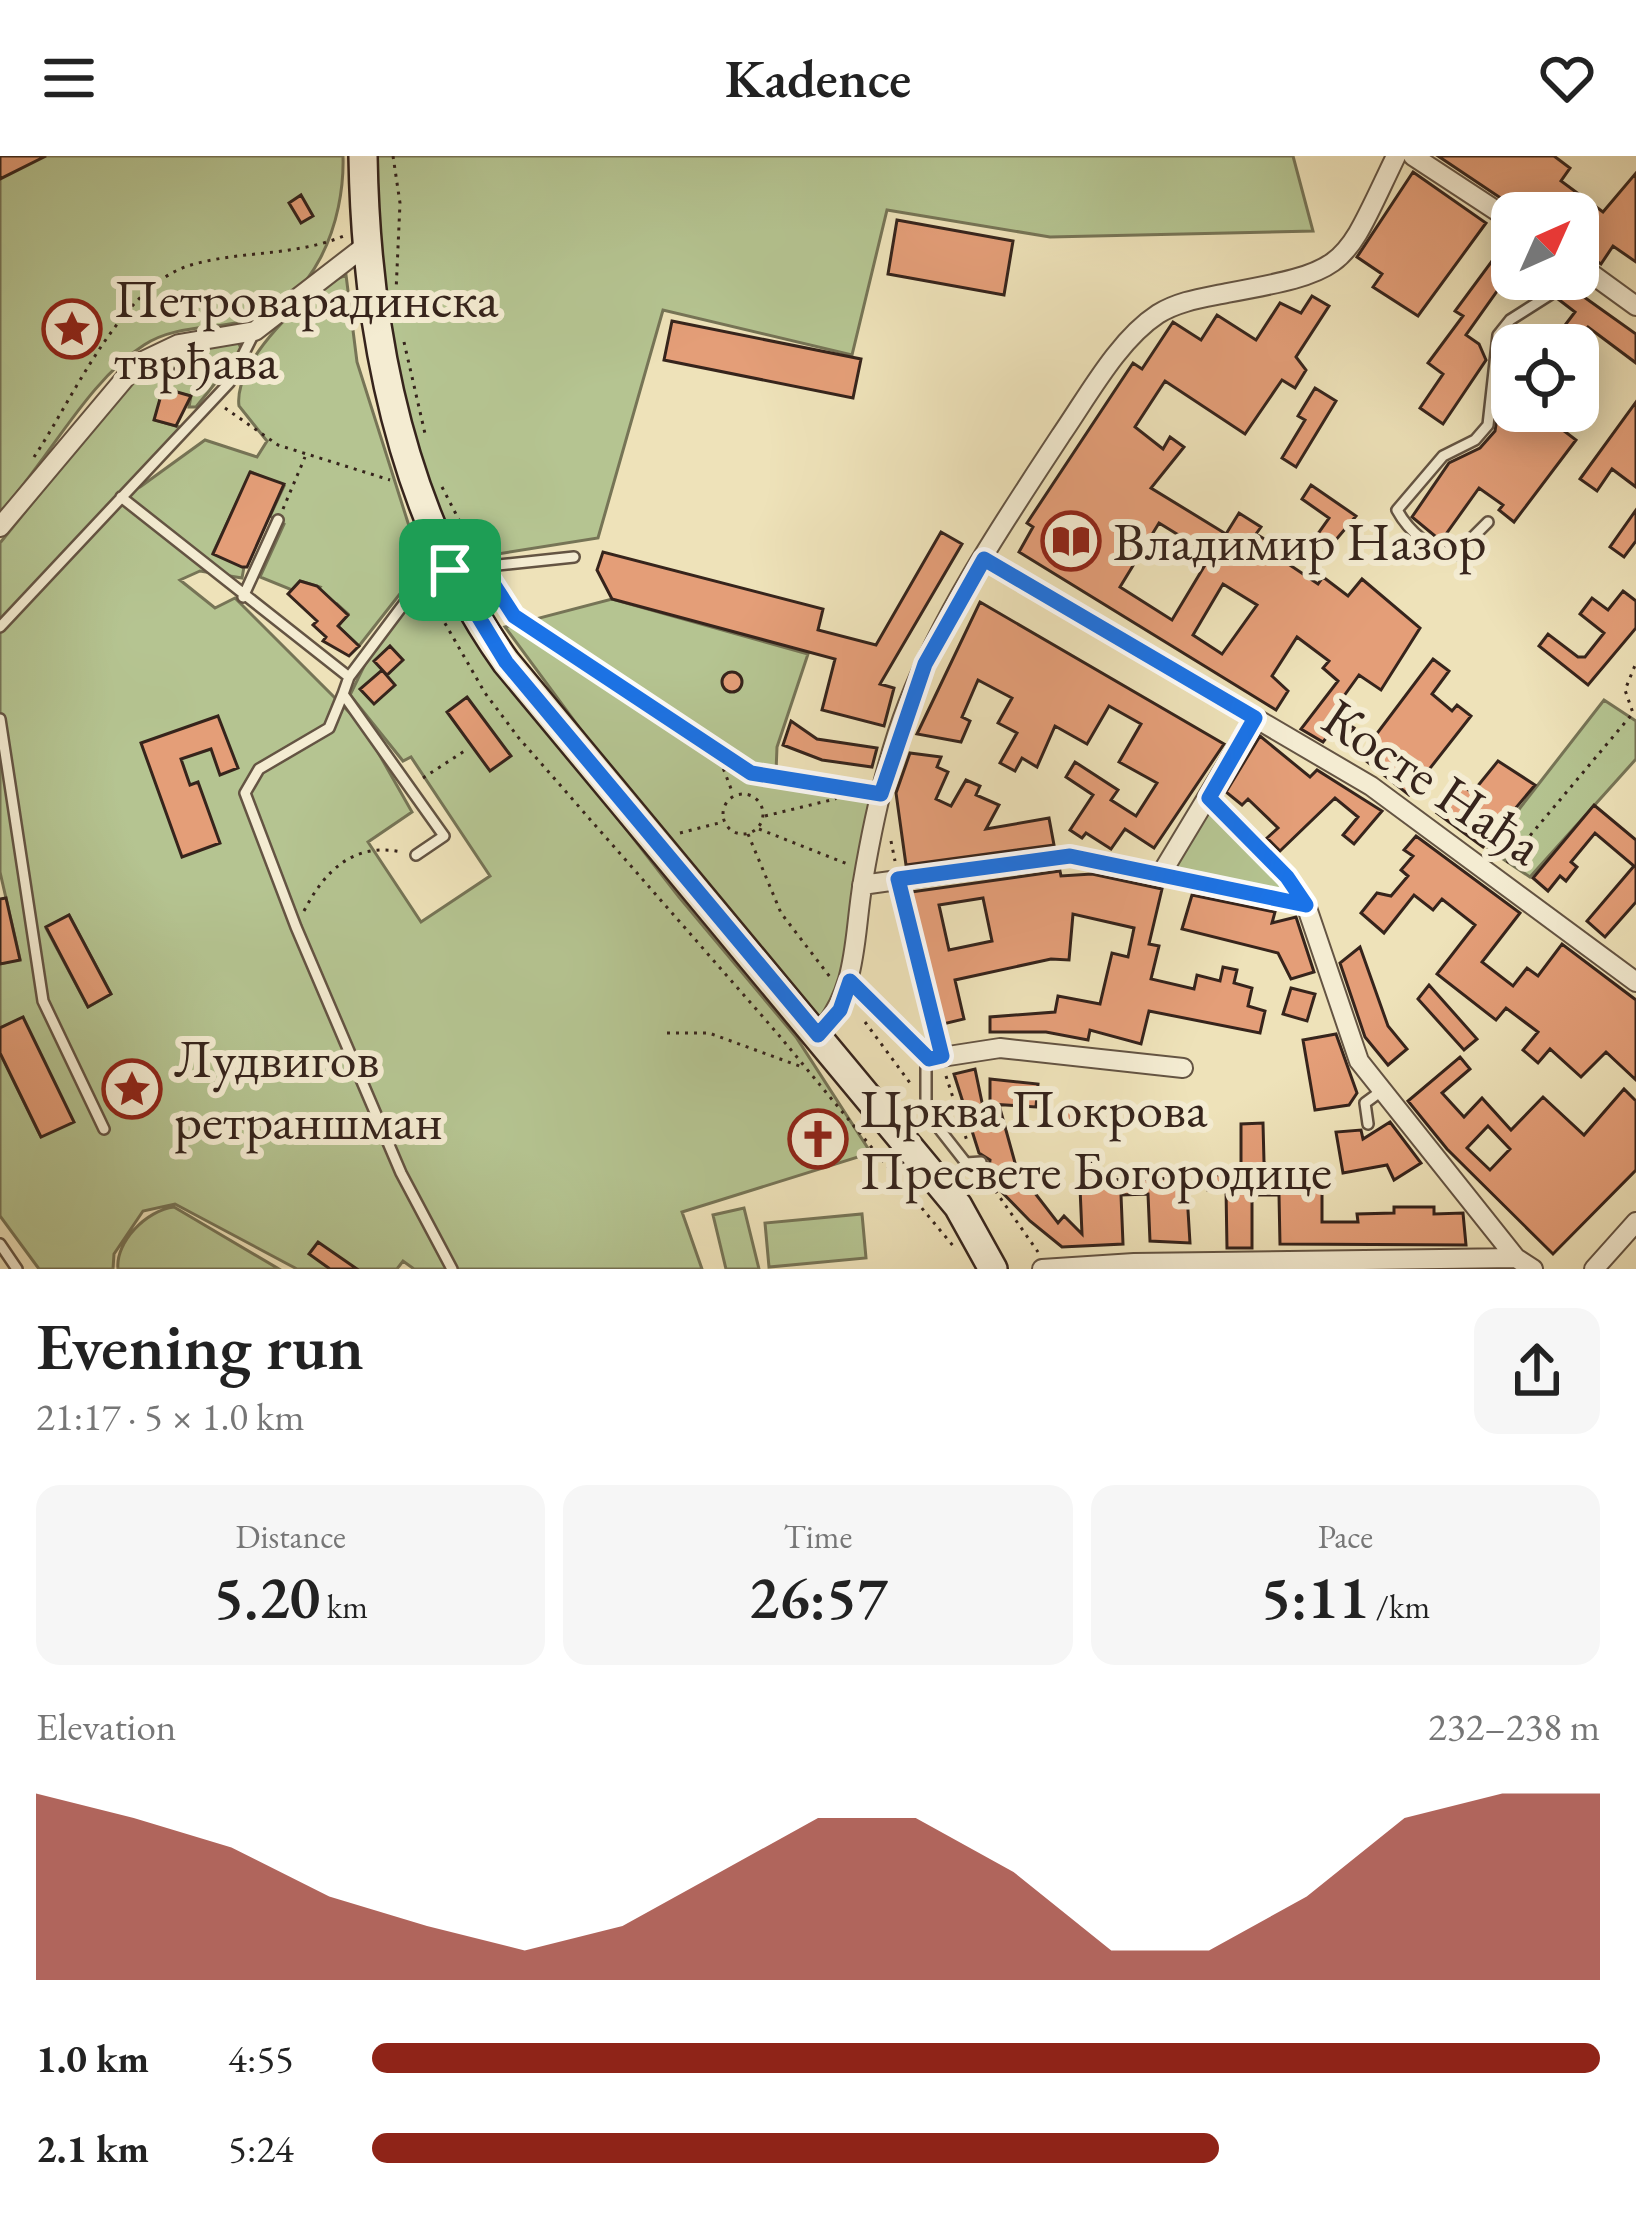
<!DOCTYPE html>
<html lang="en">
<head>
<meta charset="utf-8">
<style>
  :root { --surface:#fff; --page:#f6f6f6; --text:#222; --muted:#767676; --accent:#8f2418 }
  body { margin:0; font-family:"EB Garamond",serif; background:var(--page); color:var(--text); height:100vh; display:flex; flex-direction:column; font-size:45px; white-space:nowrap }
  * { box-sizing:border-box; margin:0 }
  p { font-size:39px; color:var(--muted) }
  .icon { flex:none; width:66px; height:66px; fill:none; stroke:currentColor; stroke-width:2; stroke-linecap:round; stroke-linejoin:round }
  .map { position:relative; height:1113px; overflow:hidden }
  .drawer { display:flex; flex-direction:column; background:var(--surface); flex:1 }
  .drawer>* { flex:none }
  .needle { width:78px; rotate:45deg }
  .fabs { position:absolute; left:1491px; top:36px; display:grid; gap:24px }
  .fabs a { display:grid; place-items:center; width:108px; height:108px; border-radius:24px; background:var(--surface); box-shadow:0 6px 30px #0003; font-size:60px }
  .pin { position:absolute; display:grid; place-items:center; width:102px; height:102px; color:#fff; margin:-51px; border-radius:24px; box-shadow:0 6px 18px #0006 }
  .round { display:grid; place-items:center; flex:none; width:126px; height:126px; border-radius:24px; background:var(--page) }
  .headline { display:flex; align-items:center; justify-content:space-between; height:204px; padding:0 36px }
  h1 { font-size:66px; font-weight:600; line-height:90px }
  .stats { display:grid; grid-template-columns:repeat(3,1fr); gap:18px; height:204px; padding:12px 36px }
  .stats div { display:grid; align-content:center; border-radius:24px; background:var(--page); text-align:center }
  .stats b { font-size:60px; font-weight:600 }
  .stats small { font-size:33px; font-weight:400 }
  .stats p { font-size:33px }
  .chart { height:336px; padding:24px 36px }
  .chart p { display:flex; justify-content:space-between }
  .chart svg { width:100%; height:216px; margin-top:12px; fill:var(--accent); opacity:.7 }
  ul { padding:0 36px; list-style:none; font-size:39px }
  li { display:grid; grid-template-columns:192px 144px 1fr; align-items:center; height:90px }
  li i { height:30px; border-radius:15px; background:var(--accent) }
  header { display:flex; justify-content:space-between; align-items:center; height:156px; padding:0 36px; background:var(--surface); font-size:54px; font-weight:600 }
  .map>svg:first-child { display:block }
  .green { fill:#b5c491; stroke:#767456; stroke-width:3; fill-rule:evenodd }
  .building { fill:#e49e78; stroke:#36241c; stroke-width:3; fill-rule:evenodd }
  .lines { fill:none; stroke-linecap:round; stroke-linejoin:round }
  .service-casing { stroke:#645443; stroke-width:14 }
  .minor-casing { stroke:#645443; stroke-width:22 }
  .secondary-casing { stroke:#36241c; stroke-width:32 }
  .path { stroke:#36241c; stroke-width:3; stroke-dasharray:3 6; stroke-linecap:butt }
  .service { stroke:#f4ecd2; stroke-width:9 }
  .minor { stroke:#f4ecd2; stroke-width:18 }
  .secondary { stroke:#f4ecd2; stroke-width:27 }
  .route-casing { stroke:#fff; stroke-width:24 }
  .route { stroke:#1a73e8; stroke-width:15 }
  .labels { text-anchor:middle; stroke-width:12; stroke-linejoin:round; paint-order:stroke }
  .poi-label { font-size:54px; fill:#36241c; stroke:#f4ecd2; text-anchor:start }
  .street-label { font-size:54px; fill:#36241c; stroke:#f4ecd2 }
</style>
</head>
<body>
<header><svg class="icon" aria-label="menu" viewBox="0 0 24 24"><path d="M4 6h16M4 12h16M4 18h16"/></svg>Kadence<svg class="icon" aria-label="heart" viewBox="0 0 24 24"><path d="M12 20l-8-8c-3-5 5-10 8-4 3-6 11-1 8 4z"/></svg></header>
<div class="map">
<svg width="1636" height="1113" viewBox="0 0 1636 1113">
  <rect width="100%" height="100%" fill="#eee2b9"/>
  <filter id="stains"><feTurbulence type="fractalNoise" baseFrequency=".00167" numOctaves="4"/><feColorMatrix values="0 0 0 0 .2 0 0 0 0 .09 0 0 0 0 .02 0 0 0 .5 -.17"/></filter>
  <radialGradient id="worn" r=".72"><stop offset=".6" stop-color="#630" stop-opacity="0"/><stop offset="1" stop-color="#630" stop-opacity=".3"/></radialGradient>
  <path class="green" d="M 0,0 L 343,0 C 345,65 315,151 241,166 C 208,173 173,170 144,189 C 87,225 47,307 0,356 Z
    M 372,0 L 1293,0 L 1313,75 L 1050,81 L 887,54 L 852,199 L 663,154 L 598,382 L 460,404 C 391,281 384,138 372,0 Z
    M 346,119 L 357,206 L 416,392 L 414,420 L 359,490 L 338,470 L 348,458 L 337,448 L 330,455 L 311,442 L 320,431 L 300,425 L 292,434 L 260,421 L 284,368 L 270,360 L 284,330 L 251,316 L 213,397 L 244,411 L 242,422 L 200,415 L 180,424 L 215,452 L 235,442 L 363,570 L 412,656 L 368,686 L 421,766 L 490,720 L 411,601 L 403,605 L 350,539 L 368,502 L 412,441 L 428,438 L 455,453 L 679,741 L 796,881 L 871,997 L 682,1056 L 702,1113 L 414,1113 L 403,1105 L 397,1113 L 297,1113 L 175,1048 L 143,1055 L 114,1098 L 113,1113 L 39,1113 L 0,1060 L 0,897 L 41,981 L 23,862 L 0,872 L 0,808 L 20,803 L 0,716 L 0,387 L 136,219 L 164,198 L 238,186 L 242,194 L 196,251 L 189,251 L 191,240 L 163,233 L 155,264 L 183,272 L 125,332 L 140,331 L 205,284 L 257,301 L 267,285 L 239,250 C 233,206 308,133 346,119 ZM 69,759 L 111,838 L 88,851 L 46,772 Z
    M 612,443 L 808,498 L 777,591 L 776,616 L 881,638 L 840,854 L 818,860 L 626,635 L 505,471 Z
    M 1604,544 L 1636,565 L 1636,603 L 1530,721 L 1488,693 Z
    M 1209,642 L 1306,749 L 1161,718 Z
    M 174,1051 L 279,1113 L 118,1113 C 115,1086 147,1054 174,1051 Z
    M 744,1052 L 759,1113 L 726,1113 L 713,1059 Z
    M 862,1058 L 866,1102 L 769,1111 L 765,1067 Z"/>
  <path class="building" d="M 0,0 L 46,0 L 0,23 Z
    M 1438,0 L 1554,0 L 1570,12 L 1561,25 L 1603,56 L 1636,17 L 1636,106 L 1613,90 L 1601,108 L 1578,93 L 1578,57 L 1523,57 Z
    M 1413,16 L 1486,67 L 1418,160 L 1373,131 L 1382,118 L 1357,101 Z
    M 301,39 L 313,60 L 301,67 L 289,47 Z
    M 897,64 L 1013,85 L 1004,139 L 888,118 Z
    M 1512,78 L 1512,114 L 1466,179 L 1479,188 L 1486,204 L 1443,268 L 1420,252 L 1443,218 L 1428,207 L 1463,160 L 1455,155 Z
    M 1570,131 L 1636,178 L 1636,207 L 1588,171 L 1574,189 L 1550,189 L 1575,156 L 1558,143 L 1559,134 Z
    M 1312,140 L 1329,150 L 1296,201 L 1306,214 L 1295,232 L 1282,224 L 1245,278 L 1165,225 L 1135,271 L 1163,293 L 1170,281 L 1184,291 L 1151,332 L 1226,378 L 1239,357 L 1261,371 L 1256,378 L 1276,390 L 1272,397 L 1318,428 L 1323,421 L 1348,440 L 1362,423 L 1420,472 L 1381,534 L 1359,519 L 1331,558 L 1354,572 L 1344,588 L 1330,577 L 1323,586 L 1301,573 L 1338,525 L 1323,512 L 1329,505 L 1297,481 L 1272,520 L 1288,535 L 1276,554 L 1019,396 L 1033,371 L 1027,367 L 1133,207 L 1142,213 L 1173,166 L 1201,184 L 1217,159 L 1256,184 L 1280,147 L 1301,157 ZM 1159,367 L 1211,399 L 1172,464 L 1120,431 ZM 1223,428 L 1257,449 L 1222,498 L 1193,479 Z
    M 672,165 L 861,203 L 853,242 L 664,204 Z
    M 1512,220 L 1512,255 L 1538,255 L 1576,284 L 1514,366 L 1499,354 L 1503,349 L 1479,332 L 1441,385 L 1412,361 L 1449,307 L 1480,292 L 1495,275 L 1501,236 Z
    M 163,232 L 191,240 L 176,270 L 154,264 Z
    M 1315,232 L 1336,245 L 1296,311 L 1282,302 L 1305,264 L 1298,260 Z
    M 1636,246 L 1636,331 L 1612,313 L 1597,335 L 1580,323 Z
    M 250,316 L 284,328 L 247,411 L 242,411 L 213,398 Z
    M 1311,329 L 1356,360 L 1329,392 L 1315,382 L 1329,362 L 1302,343 Z
    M 1636,354 L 1636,385 L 1624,401 L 1610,391 Z
    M 941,376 L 962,388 L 880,528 L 894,532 L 884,570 L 822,554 L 835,503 L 612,443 L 597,414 L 603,396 L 823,453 L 818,474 L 876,489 Z
    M 300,425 L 317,430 L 348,459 L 338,470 L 359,490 L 349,500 L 323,485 L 326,481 L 313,469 L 317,465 L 288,438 Z
    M 1623,435 L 1636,445 L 1636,472 L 1588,529 L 1539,490 L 1548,478 L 1578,501 L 1585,501 L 1604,477 L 1580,458 L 1592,442 L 1608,454 Z
    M 980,446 L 1224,588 L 1154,692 L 1125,673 L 1111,693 L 1086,677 L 1082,682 L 1070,674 L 1093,639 L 1066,621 L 1075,606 L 1118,634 L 1111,644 L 1136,660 L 1157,627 L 1119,606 L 1141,568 L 1109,550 L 1087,588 L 1055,570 L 1037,611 L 1022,602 L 1015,615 L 1000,607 L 1017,577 L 998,567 L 1012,542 L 978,524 L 962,561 L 970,565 L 961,586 L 917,578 Z
    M 390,490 L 403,504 L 387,519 L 374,505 Z
    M 1433,503 L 1449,515 L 1432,538 L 1452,555 L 1457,549 L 1471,560 L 1409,639 L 1360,600 Z
    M 382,514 L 395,529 L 374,548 L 360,533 Z
    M722 526a10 10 0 1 1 20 0a10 10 0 1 1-20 0Z
    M 467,541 L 511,600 L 490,615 L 447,556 Z
    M 218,560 L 238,612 L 220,619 L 211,593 L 181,603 L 190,629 L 198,626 L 220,687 L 182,701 L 141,587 Z
    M 791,565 L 817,583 L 877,592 L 872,611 L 822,604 L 783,589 Z
    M 1260,580 L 1310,621 L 1317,614 L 1382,655 L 1354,688 L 1343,679 L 1358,661 L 1335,642 L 1280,695 L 1267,682 L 1278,672 L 1248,643 L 1242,649 L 1226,636 Z
    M 910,597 L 941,601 L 937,611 L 948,616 L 936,643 L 951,650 L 966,624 L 980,630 L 976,639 L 999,649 L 986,673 L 1049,662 L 1054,689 L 906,709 L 896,637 Z
    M 1498,605 L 1535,629 L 1483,691 L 1437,657 L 1463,629 L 1472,637 Z
    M 1594,649 L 1636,684 L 1636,746 L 1605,781 L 1587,765 L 1634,710 L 1595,677 L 1571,706 L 1577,711 L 1566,725 L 1560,720 L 1548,735 L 1533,722 Z
    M 1416,680 L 1520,757 L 1482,806 L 1513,830 L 1527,812 L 1538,820 L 1562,788 L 1636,844 L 1636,924 L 1606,896 L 1581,921 L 1550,893 L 1538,907 L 1523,894 L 1538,876 L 1506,852 L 1496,864 L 1437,818 L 1475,769 L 1442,743 L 1433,754 L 1414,739 L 1384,777 L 1361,757 L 1377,737 L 1391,740 L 1408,720 L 1401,714 L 1413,700 L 1404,694 Z
    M 1060,715 L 1061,720 L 1092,718 L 1162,733 L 1149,788 L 1159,790 L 1151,823 L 1194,833 L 1197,819 L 1220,825 L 1223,811 L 1237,814 L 1234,827 L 1252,832 L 1248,850 L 1265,855 L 1260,877 L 1149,855 L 1141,888 L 1090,874 L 1088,884 L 1046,876 L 990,876 L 990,861 L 1055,856 L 1058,840 L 1100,848 L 1112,797 L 1128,801 L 1134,772 L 1073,758 L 1069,804 L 1051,803 L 955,824 L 964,863 L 939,869 L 911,736 ZM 983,742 L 992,785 L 949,794 L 939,749 Z
    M 1192,739 L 1275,756 L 1272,767 L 1296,761 L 1314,816 L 1291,823 L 1278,797 L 1182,773 Z
    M 6,742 L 20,804 L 0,808 L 0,743 Z
    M 69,759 L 111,838 L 88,851 L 46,771 Z
    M 1360,791 L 1388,870 L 1407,893 L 1388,909 L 1365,881 L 1340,807 Z
    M 1429,829 L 1477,883 L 1464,894 L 1418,843 Z
    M 1291,832 L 1315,838 L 1307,865 L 1283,858 Z
    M 23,861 L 74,966 L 41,981 L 0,897 L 0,872 Z
    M 1336,878 L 1357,937 L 1349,949 L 1315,954 L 1303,884 Z
    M 1460,901 L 1470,913 L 1442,937 L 1464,961 L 1482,942 L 1511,974 L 1543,941 L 1584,979 L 1624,933 L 1636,945 L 1636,1014 L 1553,1098 L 1447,993 L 1408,945 ZM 1488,970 L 1510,993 L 1490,1014 L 1467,992 Z
    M 975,913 L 983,951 L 999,949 L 1017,1014 L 1058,1067 L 1064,1060 L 1082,1078 L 1079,1008 L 1093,1006 L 1095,1024 L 1186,1022 L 1190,1087 L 1150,1085 L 1148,1038 L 1121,1039 L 1123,1088 L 1062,1091 L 1030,1065 L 988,1022 L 990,1004 L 979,997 L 954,918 Z
    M 990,923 L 1038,928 L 1036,951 L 990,948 Z
    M 1058,954 L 1097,957 L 1096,972 L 1057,968 Z
    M 809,964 L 816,972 L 821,967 L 841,988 L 821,1006 L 795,978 Z
    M 1390,966 L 1421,1007 L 1394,1024 L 1387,1009 L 1343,1017 L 1336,976 L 1361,974 L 1363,983 Z
    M 1263,967 L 1264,1006 L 1269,1012 L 1295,1011 L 1295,1021 L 1322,1029 L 1322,1066 L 1358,1066 L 1357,1058 L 1394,1057 L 1394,1051 L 1434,1051 L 1434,1058 L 1463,1057 L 1466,1089 L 1280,1088 L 1279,1039 L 1252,1039 L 1252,1092 L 1227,1092 L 1226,1033 L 1208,1034 L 1208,1020 L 1241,1016 L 1241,968 Z
    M 318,1086 L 357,1113 L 330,1113 L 309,1098 Z"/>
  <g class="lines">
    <defs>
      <path id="service" d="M 1563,126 L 1565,123
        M 121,341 L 349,521
        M 1488,366 L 1455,399 C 1431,394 1409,376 1397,354 L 1443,300 L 1475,284 L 1488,269 L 1498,179 L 1510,164 L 1551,138
        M 243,441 L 278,364
        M 0,471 L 229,227 L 254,177
        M 343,538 L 329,572 L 259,613 L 245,637 L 296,771 L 401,1017 L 452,1113
        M 0,563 L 43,845 L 104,973
        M 416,699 L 444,680 L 343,538 L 349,521 L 421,425 L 450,414 L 574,401
        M 926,901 L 926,956 L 966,1007 L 981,1006
        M 1368,968 L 1365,947 L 1380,936
        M 0,1088 L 17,1113"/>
      <path id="minor" d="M 1413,0 L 1512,65
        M 1578,108 L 1636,150
        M 0,371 L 137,208 L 179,188 L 255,175 L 365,90
        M 984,403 L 1371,630 L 1636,826
        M 1209,642 L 1287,721 L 1306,749
        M 1161,718 L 1255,562
        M 862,729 L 1070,700 L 1306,749 L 1359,905 L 1516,1102
        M 850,825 L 929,903 L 1000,892 L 1183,912
        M 818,879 C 859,832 853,784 863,725 C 873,666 886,604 908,548 C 944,454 1006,363 1061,279 C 1088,240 1118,184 1158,158 C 1179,145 1203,142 1227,137 C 1352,114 1342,112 1396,0
        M 1042,1113 L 1134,1107 L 1516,1102 L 1533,1113
        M 1594,1113 L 1636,1066"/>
      <path id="secondary" d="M 363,0 C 366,178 401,358 506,506 L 958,1050 L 993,1113"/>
    </defs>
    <use href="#service" class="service-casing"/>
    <use href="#minor" class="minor-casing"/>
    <use href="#secondary" class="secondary-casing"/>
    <path class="path" d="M 393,0 L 400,47 L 396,136
      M 404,186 L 426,282
      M 173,212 L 204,234
      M 225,252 L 278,289 L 390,324
      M 34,301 C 72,245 121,129 191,109 C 242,94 295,101 346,79
      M 442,331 L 476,397
      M 283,353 L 305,301
      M 489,422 L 514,460 L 751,617 L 860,635
      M 427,436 L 485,537 L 518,581 L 777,877 L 954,1091
      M 717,596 L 733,638
      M 423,622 L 466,594
      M723 658a20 20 0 1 1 40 0a20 20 0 1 1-40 0Z
      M 765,660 L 835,643 L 845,633
      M 759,673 L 850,709
      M 680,677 L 723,666
      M 748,678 L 781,757 L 830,821
      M 891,685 L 895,705
      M 1507,707 L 1633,557 L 1625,534 L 1636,507
      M 903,744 L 937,880
      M 304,755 C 325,714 354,686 402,696
      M 865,866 L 913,931
      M 667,877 L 709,877 L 802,911
      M 946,920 L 967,985
      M 985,1020 L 1038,1096"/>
    <use href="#service" class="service"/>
    <use href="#minor" class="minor"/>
    <use href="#secondary" class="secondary"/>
  </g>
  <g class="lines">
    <defs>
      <path id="route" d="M 984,403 L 1255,562 L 1209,642 L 1287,721 L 1306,749 L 1070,700 L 898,723 L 942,900 L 929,903 L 850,825 L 840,854 L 818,879 L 506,506 L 450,414 L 483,412 L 514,460 L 751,617 L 881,638 L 925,508 Z"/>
    </defs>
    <use href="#route" class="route-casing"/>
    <use href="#route" class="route"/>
  </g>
  <defs>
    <symbol id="sight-ring" viewBox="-11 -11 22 22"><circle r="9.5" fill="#f4ecd2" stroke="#8f2418" stroke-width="1.5"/><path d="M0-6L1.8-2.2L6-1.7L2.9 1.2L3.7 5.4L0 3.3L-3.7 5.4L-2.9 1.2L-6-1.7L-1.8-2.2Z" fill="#8f2418"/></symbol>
    <symbol id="library-ring" viewBox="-11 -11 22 22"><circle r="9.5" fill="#f4ecd2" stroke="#8f2418" stroke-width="1.5"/><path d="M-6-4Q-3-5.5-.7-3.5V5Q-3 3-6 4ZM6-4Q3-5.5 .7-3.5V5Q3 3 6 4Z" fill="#8f2418"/></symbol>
    <symbol id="church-ring" viewBox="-11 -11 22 22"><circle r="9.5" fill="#f4ecd2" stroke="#8f2418" stroke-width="1.5"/><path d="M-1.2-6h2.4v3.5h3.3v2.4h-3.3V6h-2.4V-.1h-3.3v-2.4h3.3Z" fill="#8f2418"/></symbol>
  </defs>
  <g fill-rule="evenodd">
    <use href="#sight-ring" x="39" y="140" width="66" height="66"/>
    <use href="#library-ring" x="1038" y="352" width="66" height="66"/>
    <use href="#sight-ring" x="99" y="900" width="66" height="66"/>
    <use href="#church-ring" x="785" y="950" width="66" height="66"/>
  </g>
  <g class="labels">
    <g class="poi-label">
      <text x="114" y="161">Петроварадинска<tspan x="114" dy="62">тврђава</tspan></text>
      <text x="1113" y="404">Владимир Назор</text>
      <text x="174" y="921">Лудвигов<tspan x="174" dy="62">ретраншман</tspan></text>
      <text x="860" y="971">Црква Покрова<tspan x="860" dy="62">Пресвете Богородице</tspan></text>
    </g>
    <g class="street-label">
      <text transform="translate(1433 625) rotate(34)" y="19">Косте Нађа</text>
    </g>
  </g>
  <rect width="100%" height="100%" filter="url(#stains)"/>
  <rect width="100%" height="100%" fill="url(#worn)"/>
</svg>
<div class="fabs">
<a><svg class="needle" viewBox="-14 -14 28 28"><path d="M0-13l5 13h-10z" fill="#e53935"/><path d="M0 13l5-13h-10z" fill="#767676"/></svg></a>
<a><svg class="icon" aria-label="locate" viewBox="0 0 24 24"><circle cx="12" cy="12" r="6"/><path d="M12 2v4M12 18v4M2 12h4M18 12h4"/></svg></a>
</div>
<div class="pin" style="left:450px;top:414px;background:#1e9e55"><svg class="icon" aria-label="arrive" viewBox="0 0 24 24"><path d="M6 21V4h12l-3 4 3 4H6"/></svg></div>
</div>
<section class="drawer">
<div class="headline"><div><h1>Evening run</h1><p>21:17 · 5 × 1.0 km</p></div><a class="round"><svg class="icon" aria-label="share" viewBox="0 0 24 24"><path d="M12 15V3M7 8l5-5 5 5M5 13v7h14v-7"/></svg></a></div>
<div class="stats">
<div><p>Distance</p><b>5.20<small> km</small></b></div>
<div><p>Time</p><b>26:57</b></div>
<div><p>Pace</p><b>5:11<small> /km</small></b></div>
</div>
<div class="chart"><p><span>Elevation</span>232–238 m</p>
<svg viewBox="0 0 160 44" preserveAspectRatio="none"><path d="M0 44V6L10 11L20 17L30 27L40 33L50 38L60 33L70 22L80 11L90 11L100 22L110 38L120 38L130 27L140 11L150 6L160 6V44z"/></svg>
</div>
<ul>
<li><b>1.0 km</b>4:55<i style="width:100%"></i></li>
<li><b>2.1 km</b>5:24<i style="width:69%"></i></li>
</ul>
</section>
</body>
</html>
